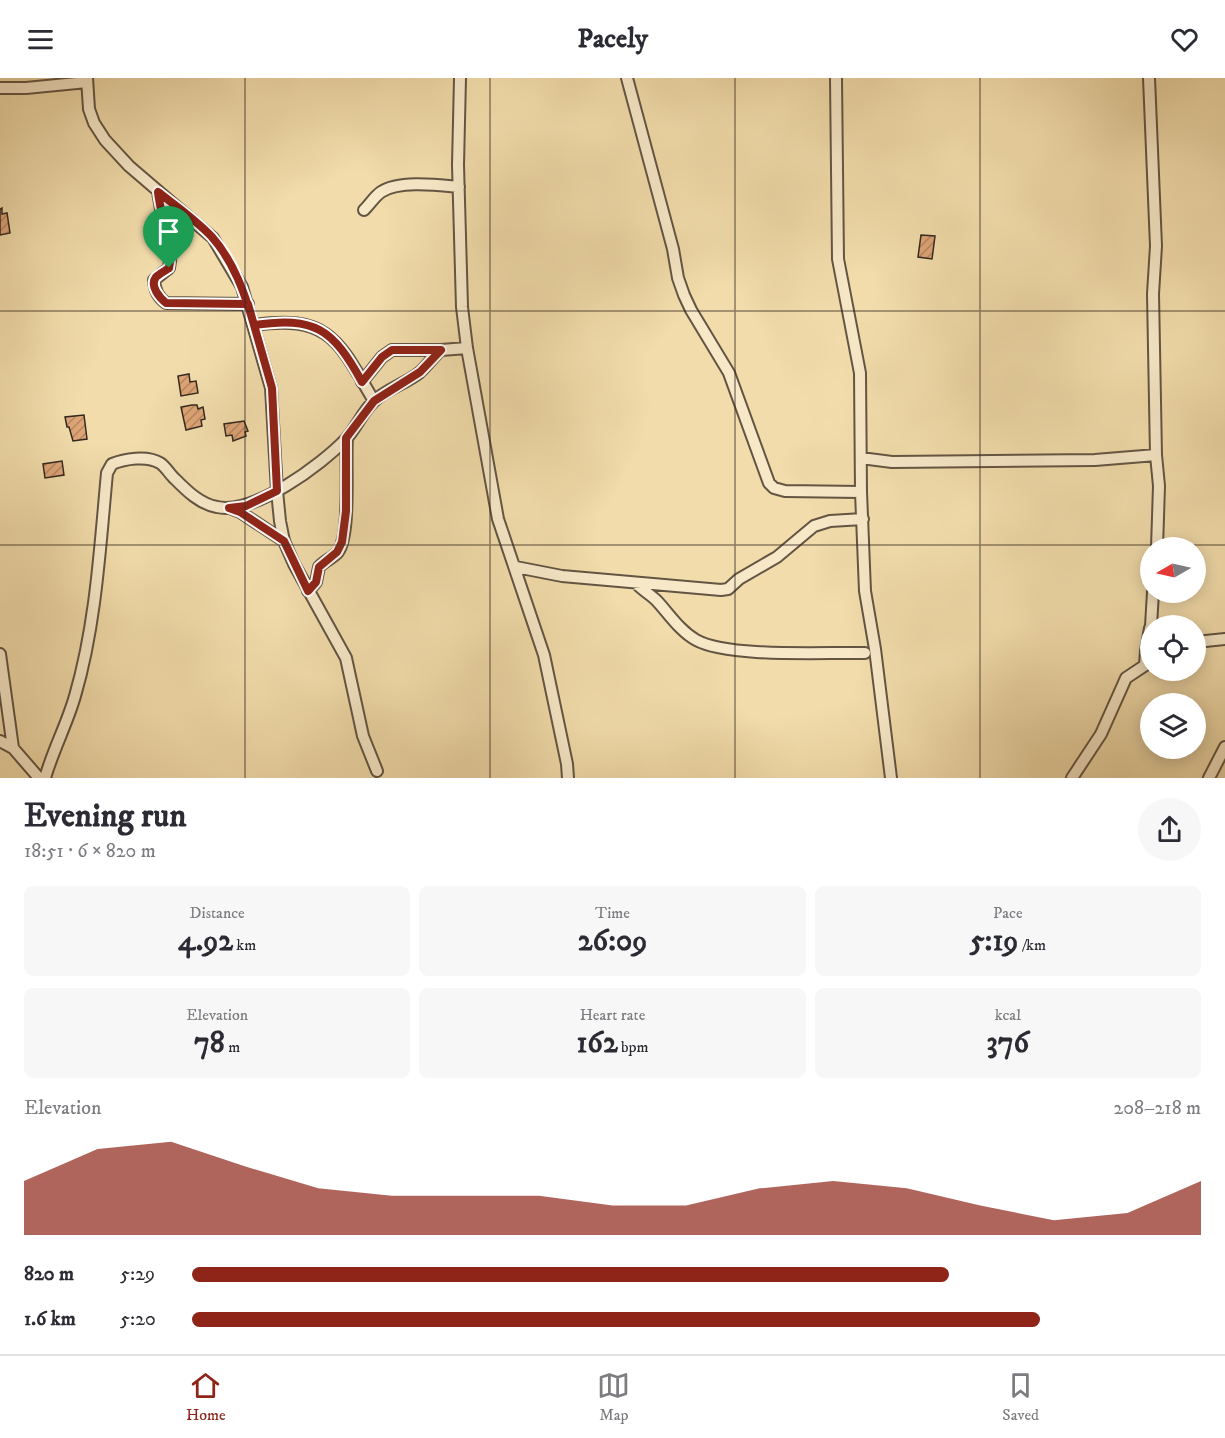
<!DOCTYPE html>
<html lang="en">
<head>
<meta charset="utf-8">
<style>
  :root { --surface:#fff; --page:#f7f7f7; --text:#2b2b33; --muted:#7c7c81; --line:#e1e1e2; --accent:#8f2418 }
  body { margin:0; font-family:"IM FELL DW Pica",serif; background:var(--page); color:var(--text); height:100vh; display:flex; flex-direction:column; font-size:22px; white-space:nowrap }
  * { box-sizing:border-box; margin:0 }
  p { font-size:20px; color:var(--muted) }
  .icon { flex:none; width:33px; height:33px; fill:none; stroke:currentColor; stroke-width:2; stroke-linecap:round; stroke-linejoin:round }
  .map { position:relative; height:700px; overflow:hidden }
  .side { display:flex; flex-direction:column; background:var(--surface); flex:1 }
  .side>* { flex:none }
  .needle { width:39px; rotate:261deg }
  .fabs { position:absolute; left:1140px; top:459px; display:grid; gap:12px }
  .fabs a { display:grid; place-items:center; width:66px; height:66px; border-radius:50%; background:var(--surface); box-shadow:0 3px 15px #0003; font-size:30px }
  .pin { position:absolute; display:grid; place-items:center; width:51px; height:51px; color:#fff; margin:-62px -26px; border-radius:50% 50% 50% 0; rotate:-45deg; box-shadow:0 0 6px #0007 }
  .pin .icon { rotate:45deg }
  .round { display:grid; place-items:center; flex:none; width:63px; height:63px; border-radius:32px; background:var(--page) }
  .summary { display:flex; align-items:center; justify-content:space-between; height:102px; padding:0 24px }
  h1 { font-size:33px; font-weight:700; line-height:45px }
  .stats { display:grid; grid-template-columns:repeat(3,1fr); gap:9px; height:102px; padding:6px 24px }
  .stats div { display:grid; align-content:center; border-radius:9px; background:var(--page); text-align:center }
  .stats b { font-size:30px; font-weight:700 }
  .stats small { font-size:16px; font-weight:400 }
  .stats p { font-size:16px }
  .chart { height:168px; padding:12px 24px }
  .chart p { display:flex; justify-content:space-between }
  .chart svg { width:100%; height:108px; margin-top:6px; fill:var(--accent); opacity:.7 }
  ul { padding:0 24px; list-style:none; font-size:20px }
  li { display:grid; grid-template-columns:96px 72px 1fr; align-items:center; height:45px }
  li i { height:15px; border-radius:8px; background:var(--accent) }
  header { display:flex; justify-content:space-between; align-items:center; height:78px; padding:0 24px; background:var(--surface); font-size:27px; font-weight:700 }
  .dock { display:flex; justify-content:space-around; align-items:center; height:84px; border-top:2px solid var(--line); background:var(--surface); font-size:16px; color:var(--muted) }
  .dock a { display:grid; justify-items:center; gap:3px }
  .dock .active { color:var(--accent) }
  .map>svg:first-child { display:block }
  .building { fill:url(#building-hatch); stroke:#332820; stroke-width:1.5 }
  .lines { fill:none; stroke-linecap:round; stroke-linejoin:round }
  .minor-casing { stroke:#635543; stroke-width:14 }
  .minor { stroke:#f7e8c8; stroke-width:10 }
  .route-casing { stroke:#fff; stroke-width:12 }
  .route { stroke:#8f2418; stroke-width:8 }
  .grid { fill:none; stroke:#332820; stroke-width:1.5; stroke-opacity:0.55 }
</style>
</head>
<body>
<header><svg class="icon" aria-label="menu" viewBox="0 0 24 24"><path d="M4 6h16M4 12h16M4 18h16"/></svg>Pacely<svg class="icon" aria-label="heart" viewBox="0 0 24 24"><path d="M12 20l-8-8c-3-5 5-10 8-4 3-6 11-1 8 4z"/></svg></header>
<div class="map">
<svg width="1225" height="700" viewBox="0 0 1225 700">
  <defs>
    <pattern id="building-hatch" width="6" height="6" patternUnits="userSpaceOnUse" patternTransform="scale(1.5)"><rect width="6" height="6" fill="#dea476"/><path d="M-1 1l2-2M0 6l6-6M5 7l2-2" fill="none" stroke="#b58660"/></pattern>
  </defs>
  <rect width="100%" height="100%" fill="#f2dcab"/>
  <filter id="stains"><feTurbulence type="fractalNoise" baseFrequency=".00333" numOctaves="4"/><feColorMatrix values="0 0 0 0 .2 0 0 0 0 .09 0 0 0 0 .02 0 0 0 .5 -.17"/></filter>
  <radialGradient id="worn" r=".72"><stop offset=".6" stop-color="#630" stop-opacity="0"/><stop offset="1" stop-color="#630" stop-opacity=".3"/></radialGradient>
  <path class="building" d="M 2,130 L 2,136 L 7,135 L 10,155 L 0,157 L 0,131 Z
    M 921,157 L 935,158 L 932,181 L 918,179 Z
    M 189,296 L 190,304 L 196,303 L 198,315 L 181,318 L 178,298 Z
    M 192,327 L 197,327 L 198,331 L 203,329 L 205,341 L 201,342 L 202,348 L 186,352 L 181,329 Z
    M 84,337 L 87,361 L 73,363 L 69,349 L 67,349 L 65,339 Z
    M 244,343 L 248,353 L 245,354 L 246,358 L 233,363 L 232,357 L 226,358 L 224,346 Z
    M 62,383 L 64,397 L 45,400 L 43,386 Z"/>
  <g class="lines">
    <defs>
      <path id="minor" d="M 87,0 L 89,31 L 94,45 L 105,62 L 129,88 L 213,160 L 242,209 L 271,310 L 277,413 L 280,443 L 284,463 L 294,486 L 346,580 L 363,658 L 377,693
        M 460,0 L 458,87 L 462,229 L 467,270 L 498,441 L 544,577 L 567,686 L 568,700
        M 627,0 L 673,171 L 678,200 L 684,217 L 691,232 L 729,295 L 769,405 L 774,410 L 785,413 L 861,414
        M 836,0 L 838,181 L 860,295 L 861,414 L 865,513 L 875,571 L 891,700
        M 1149,0 L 1156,168 L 1153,216 L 1156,377 L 1159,408 L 1157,470
        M 0,10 L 26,10 L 87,4
        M 158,114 L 170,183 L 169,190 L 154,202 C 155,213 158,219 166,225 L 248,226
        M 364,132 C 370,126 375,118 381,114 C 399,102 438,107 459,109
        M 254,247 C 330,236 339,264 374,323
        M 362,304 L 382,279 L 392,272 L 441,272
        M 861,380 L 892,384 L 1095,382 L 1156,377
        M 232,431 L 240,434 L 284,463
        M 516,489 L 562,498 L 721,512 L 728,511 L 739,501 L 777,479 L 814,448 L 830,443 L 863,441
        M 636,505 C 642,512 650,516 657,523 C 669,536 680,553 696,562 C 729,580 824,574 865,575
        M 308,513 L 316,504 L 319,489 C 324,483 333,480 338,474 C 351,456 345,385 347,360
        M 1151,548 L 1153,514
        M 1196,564 L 1225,561
        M 0,576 L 13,670
        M 1145,587 L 1146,573 L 1150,550
        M 0,663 L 13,670 L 39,700
        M 45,700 C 53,672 67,646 75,618 C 96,546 100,469 107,395 L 112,386 C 124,381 147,377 160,385 C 165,388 169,395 173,399 C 185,411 199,426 217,429 C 254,437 321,387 346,361 C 356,350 362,335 373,324 C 386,311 405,306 419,295 C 427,288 433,279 441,272 L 467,270
        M 1072,700 L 1101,656 L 1126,600 L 1150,584
        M 1209,700 L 1225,669"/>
    </defs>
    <use href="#minor" class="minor-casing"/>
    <use href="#minor" class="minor"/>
  </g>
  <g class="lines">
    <defs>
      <path id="route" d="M 169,190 C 165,193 159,196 156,199 C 149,208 160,220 166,225 L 248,226 L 272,310 L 277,413 L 246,428 L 229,430 L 240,434 L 284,463 L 308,513 L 316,504 L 319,489 L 337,474 L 342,464 L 346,433 L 346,360 L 374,323 L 420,294 L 441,272 L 392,272 L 382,279 L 362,304 C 333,251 315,238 254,247 C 245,216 234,184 212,159 C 196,142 176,128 158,114 C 160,137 174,169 169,190"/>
    </defs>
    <use href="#route" class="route-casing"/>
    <use href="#route" class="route"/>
  </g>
  <path class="grid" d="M 245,0 L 245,700M 490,0 L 490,700M 735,0 L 735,700M 980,0 L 980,700M 0,233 L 1225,233M 0,467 L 1225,467"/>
  <rect width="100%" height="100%" filter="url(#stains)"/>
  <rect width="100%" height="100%" fill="url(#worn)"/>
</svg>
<div class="fabs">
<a><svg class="needle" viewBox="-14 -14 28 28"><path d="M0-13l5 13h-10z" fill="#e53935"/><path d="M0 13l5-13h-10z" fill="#7c7c81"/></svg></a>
<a><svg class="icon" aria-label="locate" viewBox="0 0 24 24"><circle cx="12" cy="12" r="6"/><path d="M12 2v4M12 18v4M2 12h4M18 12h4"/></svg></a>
<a><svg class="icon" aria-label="layers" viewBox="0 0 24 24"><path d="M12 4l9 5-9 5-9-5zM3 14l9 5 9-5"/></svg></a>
</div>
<div class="pin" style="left:169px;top:190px;background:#1e9e55"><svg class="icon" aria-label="arrive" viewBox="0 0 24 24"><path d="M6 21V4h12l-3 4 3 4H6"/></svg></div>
</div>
<section class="side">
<div class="summary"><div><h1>Evening run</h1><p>18:51 · 6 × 820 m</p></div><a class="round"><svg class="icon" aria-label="share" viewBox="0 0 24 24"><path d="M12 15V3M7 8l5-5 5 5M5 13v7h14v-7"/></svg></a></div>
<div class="stats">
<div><p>Distance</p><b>4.92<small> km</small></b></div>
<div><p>Time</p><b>26:09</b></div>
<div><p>Pace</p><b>5:19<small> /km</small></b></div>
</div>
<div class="stats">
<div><p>Elevation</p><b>78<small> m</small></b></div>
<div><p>Heart rate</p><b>162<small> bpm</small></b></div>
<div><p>kcal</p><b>376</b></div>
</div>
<div class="chart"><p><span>Elevation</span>208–218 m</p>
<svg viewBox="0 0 160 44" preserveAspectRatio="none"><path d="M0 44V22L10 9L20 6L30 16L40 25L50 28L60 28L70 28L80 32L90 32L100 25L110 22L120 25L130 32L140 38L150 35L160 22V44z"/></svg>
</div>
<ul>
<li><b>820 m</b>5:29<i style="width:75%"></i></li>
<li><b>1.6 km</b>5:20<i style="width:84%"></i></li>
</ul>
</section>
<nav class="dock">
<a class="active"><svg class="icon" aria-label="home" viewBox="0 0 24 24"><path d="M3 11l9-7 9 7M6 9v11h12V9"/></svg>Home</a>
<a><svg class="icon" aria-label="map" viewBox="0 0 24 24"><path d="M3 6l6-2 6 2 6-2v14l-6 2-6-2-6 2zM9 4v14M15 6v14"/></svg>Map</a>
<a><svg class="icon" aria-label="saved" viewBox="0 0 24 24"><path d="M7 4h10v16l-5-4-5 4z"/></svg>Saved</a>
</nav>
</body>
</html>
